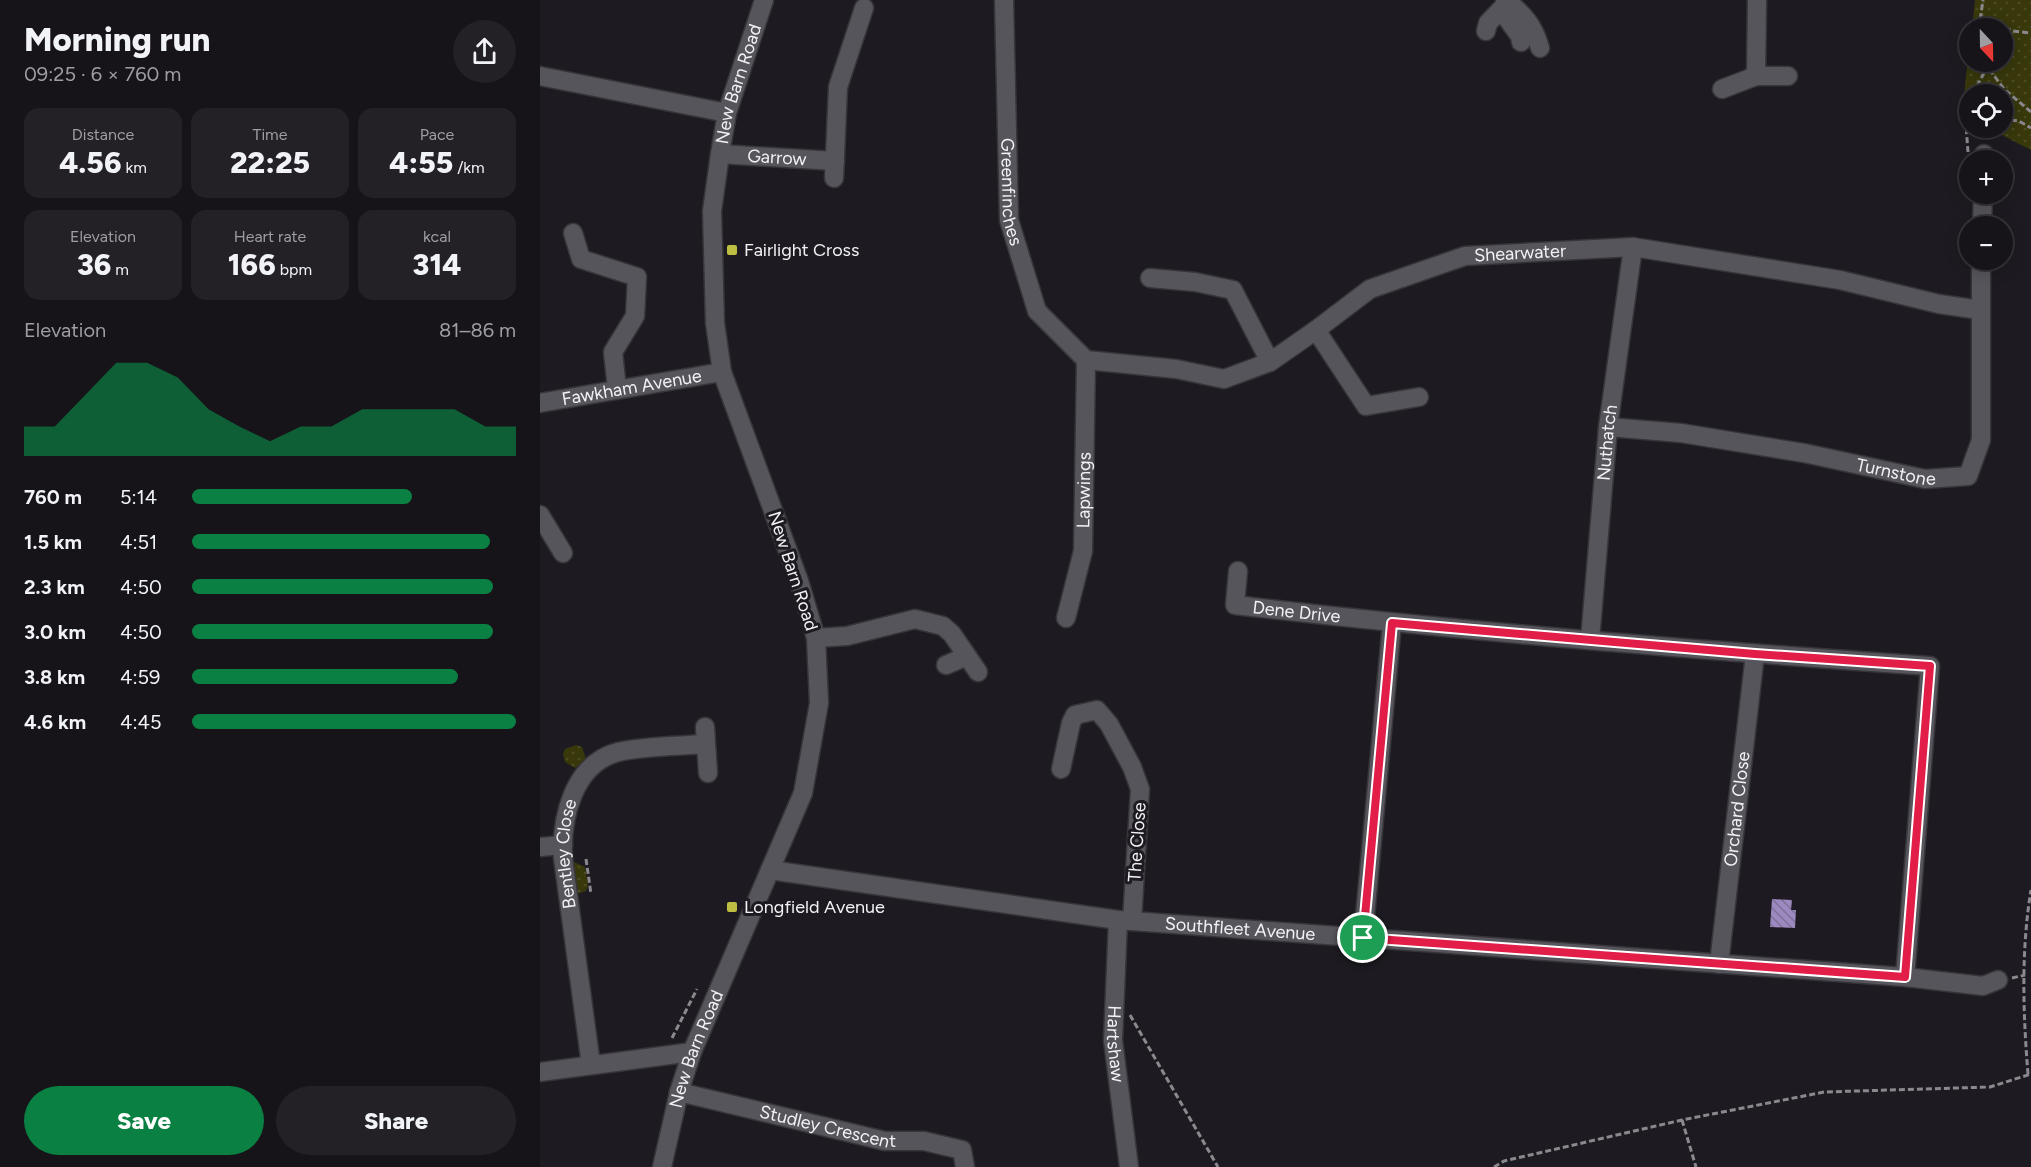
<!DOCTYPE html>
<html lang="en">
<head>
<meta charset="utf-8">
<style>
  :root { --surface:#161419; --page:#232126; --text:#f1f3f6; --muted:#9e9ea2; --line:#353338; --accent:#0b8043 }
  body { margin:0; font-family:Figtree,sans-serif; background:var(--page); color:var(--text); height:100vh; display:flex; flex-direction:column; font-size:22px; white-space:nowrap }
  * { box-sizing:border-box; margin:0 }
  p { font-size:20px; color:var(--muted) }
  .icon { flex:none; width:33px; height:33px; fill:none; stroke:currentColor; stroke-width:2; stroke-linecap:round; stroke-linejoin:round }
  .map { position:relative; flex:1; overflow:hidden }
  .details { display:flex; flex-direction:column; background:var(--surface); width:540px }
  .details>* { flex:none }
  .needle { width:39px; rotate:158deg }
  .fabs { position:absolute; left:1419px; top:18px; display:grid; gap:12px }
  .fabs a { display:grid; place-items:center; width:54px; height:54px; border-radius:50%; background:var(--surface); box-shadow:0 3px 15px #0003,0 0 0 2px var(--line); font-size:30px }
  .pin { position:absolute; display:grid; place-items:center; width:51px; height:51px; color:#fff; margin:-26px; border:3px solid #fff; border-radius:50%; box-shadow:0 2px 6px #0007 }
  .round { display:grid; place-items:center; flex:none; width:63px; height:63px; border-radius:32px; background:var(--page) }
  .head { display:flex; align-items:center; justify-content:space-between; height:102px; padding:0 24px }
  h1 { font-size:33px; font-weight:800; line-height:45px }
  .stats { display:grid; grid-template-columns:repeat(3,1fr); gap:9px; height:102px; padding:6px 24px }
  .stats div { display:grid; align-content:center; border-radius:15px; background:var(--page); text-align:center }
  .stats b { font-size:30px; font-weight:800 }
  .stats small { font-size:16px; font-weight:400 }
  .stats p { font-size:16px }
  .chart { height:168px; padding:12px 24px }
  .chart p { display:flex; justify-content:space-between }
  .chart svg { width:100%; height:108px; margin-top:6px; fill:var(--accent); opacity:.7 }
  .action { display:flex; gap:12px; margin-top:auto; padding:12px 24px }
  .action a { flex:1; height:69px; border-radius:36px; background:var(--accent); color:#fff; font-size:24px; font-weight:800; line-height:69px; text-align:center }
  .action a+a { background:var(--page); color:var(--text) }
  ul { padding:0 24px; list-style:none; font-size:20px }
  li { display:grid; grid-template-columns:96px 72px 1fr; align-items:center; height:45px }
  li i { height:15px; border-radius:8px; background:var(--accent) }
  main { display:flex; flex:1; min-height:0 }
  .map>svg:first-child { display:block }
  .grass { fill:url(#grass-dots) }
  .building { fill:url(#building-back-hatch) }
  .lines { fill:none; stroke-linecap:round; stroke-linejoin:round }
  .minor-casing { stroke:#363539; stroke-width:21 }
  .path { stroke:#8b898e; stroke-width:3; stroke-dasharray:6 3; stroke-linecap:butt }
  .minor { stroke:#57555c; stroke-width:18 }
  .route-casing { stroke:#fff; stroke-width:12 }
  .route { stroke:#e11d48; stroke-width:8 }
  .poi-dot { fill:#bebf42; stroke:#1d1b21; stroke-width:2 }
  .labels { text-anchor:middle; stroke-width:6; stroke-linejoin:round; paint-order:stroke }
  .street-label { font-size:18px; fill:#f2f1f5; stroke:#1d1b21 }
  .poi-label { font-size:18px; fill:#f2f1f5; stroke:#1d1b21; text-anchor:start }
</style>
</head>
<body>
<main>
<section class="details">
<div class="head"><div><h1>Morning run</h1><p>09:25 · 6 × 760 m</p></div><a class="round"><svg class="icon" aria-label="share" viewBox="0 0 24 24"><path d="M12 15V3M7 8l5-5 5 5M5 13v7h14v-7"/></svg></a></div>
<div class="stats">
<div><p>Distance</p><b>4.56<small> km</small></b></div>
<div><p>Time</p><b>22:25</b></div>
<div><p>Pace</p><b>4:55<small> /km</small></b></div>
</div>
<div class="stats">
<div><p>Elevation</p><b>36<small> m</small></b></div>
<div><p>Heart rate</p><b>166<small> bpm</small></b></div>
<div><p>kcal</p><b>314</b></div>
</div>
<div class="chart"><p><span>Elevation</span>81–86 m</p>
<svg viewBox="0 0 160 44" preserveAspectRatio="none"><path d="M0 44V32L10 32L20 19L30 6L40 6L50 12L60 25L70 32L80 38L90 32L100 32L110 25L120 25L130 25L140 25L150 32L160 32V44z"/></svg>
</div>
<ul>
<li><b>760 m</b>5:14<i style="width:68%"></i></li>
<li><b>1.5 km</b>4:51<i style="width:92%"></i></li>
<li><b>2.3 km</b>4:50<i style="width:93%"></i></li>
<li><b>3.0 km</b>4:50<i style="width:93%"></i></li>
<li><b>3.8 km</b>4:59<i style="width:82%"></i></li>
<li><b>4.6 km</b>4:45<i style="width:100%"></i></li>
</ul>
<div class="action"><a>Save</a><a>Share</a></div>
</section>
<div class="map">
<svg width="1491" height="1167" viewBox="0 0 1491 1167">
  <defs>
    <pattern id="grass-dots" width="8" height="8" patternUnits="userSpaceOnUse" patternTransform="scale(1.5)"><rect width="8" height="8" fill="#38380b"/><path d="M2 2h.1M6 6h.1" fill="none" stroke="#4c4c23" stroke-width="1.8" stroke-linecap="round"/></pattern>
    <pattern id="building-back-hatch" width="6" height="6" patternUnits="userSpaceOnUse" patternTransform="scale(1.5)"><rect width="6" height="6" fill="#9c89c0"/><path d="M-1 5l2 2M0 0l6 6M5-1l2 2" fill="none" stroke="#7f7297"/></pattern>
  </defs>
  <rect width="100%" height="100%" fill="#1d1b21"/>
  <path class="grass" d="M 1435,0 L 1491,0 L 1491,150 L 1448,128 L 1462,128 L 1462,94 L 1430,94 L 1429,118 L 1422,114 L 1429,49 L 1430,62 L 1462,62 L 1462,28 L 1432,28 Z
    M 36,745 L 42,747 L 46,759 L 35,768 L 25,762 L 23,754 L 25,749 Z
    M 34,862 L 45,867 L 48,885 L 46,891 L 37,894 Z"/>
  <path class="building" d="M 1232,899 L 1252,900 L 1251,910 L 1256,910 L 1255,928 L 1230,927 Z"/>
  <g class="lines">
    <defs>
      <g id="minor">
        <path id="s1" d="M 464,0 L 469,220 L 497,311 L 546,360"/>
        <path d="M 965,0 C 983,13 994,26 1000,48"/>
        <path d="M 1217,0 L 1216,76 L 1248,76"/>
        <path d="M 961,10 L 980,36 L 981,42"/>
        <path d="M 946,31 L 948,23 L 968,2"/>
        <path d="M 0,76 L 187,113"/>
        <path d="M 1182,89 L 1216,76"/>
        <path id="s2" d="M 180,154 L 295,161"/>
        <path d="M 1444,160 L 1444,154"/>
        <path d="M 294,178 L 298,87 L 324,8"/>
        <path d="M 1442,226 L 1443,194"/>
        <path d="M 33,233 L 41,259 L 97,277 L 95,316 L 73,352 L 77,389"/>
        <path d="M 610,278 L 655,282 L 693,290 L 730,362"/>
        <path d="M 776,330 L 826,406 L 879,397"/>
        <path id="s3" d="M 546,360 L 636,369 L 684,379 L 730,362 L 776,330 L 830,289 L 925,256 L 1093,247 L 1300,280 L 1399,304 L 1440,310"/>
        <path id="s4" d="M 0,403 L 182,372"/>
        <path id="s5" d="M 1068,427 L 1141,433 L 1264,453 L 1385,479 L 1428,476 L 1441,440 L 1441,260"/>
        <path d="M 0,515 L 23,553"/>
        <path id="s6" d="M 698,571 L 695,605 C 926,632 1158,650 1390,666 L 1365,977"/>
        <path id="s7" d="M 526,618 L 543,551 L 546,360"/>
        <path d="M 276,638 L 307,636 L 375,619 L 403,626 L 412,634 L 438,672"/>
        <path id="s8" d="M 1050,640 L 1068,427 L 1093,247"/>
        <path d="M 406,665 L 427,656"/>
        <path d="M 165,727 L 168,773"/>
        <path d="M 521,769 L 531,723 L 535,715 L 557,710 L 569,724 L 592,767 L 600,789 L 592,921"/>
        <path d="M 0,847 L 23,845"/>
        <path id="s9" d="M 230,870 L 578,920 L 1365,977 L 1443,986 L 1458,980"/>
        <path id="s10" d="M 578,920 L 573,1040 L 589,1167"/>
        <path d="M 823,938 L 852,623"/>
        <path id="s11" d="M 1179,964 L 1215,654"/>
        <path id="s12" d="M 51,1065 L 23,858 C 21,818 33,764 78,752 C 102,746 140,746 165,744"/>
        <path d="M 0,1072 L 152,1052"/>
        <path id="s13" d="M 139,1092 L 345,1141 L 384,1141 L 422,1150 L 425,1167"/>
        <path id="s14" d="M 122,1167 L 139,1092 L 152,1052 L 263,793 L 279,703 L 276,638 L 259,581 L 182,372 L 175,323 L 172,211 L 180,154 L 187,113 L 224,0"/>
      </g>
    </defs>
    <use href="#minor" class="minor-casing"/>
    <path class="path" d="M 1440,17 L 1473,31 L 1491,33
      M 1439,28 L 1443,0
      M 1444,62 L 1464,89 L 1491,112
      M 1433,94 L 1447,67
      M 1462,119 L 1479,121 L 1491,128
      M 1428,152 L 1426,125 L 1430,101
      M 46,859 L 51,894
      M 1472,978 L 1485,975
      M 590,1015 L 678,1167
      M 132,1038 L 157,989
      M 1488,1074 C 1483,1013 1481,950 1491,890
      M 1142,1120 L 1156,1167
      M 954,1167 L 964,1161 L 1142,1120 L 1284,1092 L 1450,1087 L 1491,1074"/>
    <use href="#minor" class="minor"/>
  </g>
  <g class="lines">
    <defs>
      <path id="route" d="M 852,623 L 1215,654 L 1390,666 L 1365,977 L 823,938 Z"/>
    </defs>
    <use href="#route" class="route-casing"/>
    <use href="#route" class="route"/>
  </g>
  <g class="poi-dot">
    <rect x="186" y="244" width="12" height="12" rx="3"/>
    <rect x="186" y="901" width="12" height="12" rx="3"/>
  </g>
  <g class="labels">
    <g class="street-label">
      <text dy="6" stroke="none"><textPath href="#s14" startOffset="1131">New Barn Road</textPath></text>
      <text dy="6" stroke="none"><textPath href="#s2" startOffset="57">Garrow</textPath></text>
      <text dy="6" stroke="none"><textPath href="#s1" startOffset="192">Greenfinches</textPath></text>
      <text dy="6" stroke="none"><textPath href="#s3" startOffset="468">Shearwater</textPath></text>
      <text dy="6" stroke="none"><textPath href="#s4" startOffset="93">Fawkham Avenue</textPath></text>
      <text dy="6" stroke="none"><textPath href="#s8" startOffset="198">Nuthatch</textPath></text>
      <text dy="6" stroke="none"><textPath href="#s5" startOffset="292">Turnstone</textPath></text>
      <text dy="6" stroke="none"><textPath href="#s7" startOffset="130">Lapwings</textPath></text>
      <text transform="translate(253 571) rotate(72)" y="6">New Barn Road</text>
      <text dy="6" stroke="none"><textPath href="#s6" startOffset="96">Dene Drive</textPath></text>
      <text dy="6" stroke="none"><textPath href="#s11" startOffset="156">Orchard Close</textPath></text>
      <text transform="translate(597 842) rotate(-86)" y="6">The Close</text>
      <text dy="6" stroke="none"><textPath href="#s12" startOffset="213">Bentley Close</textPath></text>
      <text dy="6" stroke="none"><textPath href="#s9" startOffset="474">Southfleet Avenue</textPath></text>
      <text dy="6" stroke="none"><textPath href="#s10" startOffset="124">Hartshaw</textPath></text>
      <text dy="6" stroke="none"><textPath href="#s14" startOffset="123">New Barn Road</textPath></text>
      <text dy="6" stroke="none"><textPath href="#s13" startOffset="153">Studley Crescent</textPath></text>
    </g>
    <g class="poi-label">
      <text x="204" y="256">Fairlight Cross</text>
      <text x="204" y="913">Longfield Avenue</text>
    </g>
  </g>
</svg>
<div class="fabs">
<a><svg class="needle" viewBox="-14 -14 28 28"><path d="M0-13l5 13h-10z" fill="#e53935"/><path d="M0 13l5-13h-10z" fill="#9e9ea2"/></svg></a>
<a><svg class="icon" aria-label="locate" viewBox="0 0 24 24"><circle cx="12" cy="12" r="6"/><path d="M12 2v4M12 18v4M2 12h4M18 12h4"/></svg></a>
<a>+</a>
<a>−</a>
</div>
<div class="pin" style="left:823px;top:938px;background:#1e9e55"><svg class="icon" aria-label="arrive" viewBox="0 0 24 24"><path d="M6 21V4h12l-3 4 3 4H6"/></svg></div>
</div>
</main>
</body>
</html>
